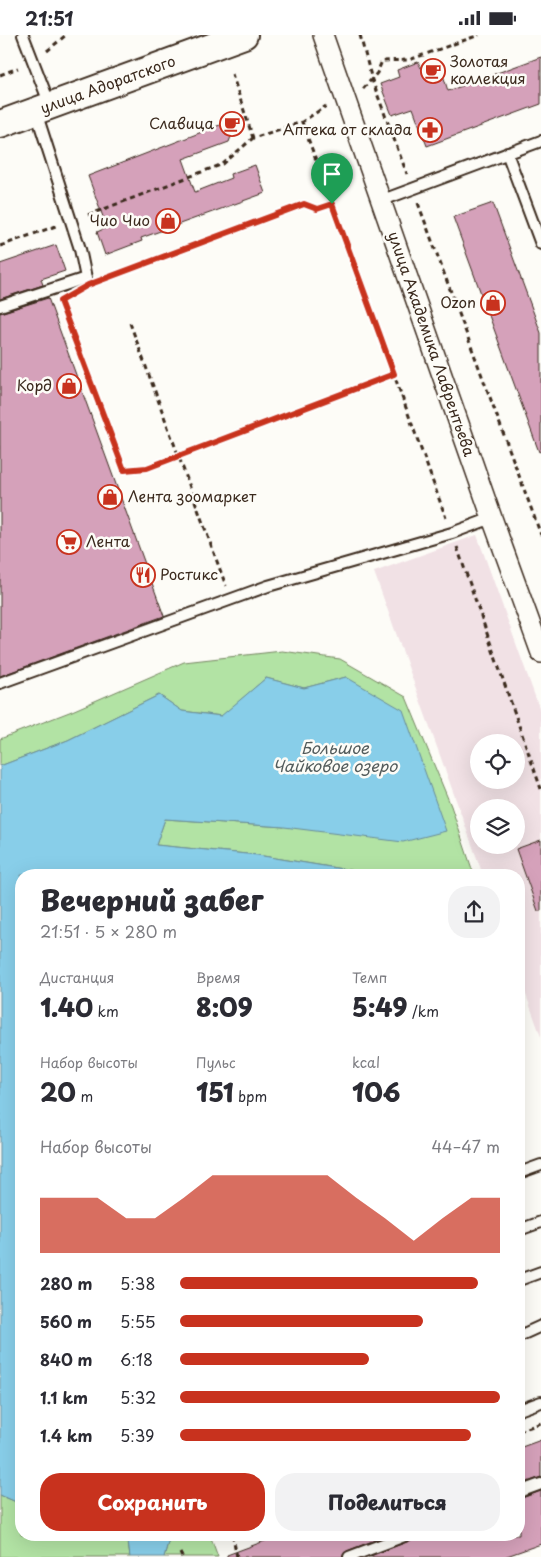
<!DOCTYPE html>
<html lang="ru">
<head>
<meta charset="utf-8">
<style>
  :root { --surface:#fff; --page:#f2f2f3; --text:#2b2b33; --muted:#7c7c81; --accent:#c8321e }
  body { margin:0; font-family:"Playpen Sans",sans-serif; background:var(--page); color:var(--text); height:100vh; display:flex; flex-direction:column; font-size:19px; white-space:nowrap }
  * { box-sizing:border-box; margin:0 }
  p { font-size:16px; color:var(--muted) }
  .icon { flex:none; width:28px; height:28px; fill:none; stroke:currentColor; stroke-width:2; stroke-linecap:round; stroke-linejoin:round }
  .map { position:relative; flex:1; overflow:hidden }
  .details { position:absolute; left:15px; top:834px; width:510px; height:672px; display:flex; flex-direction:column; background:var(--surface); border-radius:20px; box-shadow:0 5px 20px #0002 }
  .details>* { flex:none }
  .controls { position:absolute; left:470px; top:699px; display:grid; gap:10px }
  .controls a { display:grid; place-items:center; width:55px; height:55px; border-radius:50%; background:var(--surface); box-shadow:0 5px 20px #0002; font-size:25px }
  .pin { position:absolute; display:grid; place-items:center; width:42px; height:42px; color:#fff; margin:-51px -21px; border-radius:50% 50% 50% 0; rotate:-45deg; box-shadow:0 0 5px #0007 }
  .pin .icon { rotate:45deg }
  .round { display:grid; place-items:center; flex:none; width:52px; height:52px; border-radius:20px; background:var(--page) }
  .summary { display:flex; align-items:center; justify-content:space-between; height:85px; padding:0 25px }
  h1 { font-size:28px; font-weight:800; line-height:38px }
  .stats { display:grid; grid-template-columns:repeat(3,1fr); gap:8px; height:85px; padding:5px 25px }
  .stats div { display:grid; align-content:center }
  .stats b { font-size:25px; font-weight:800 }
  .stats small { font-size:14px; font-weight:400 }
  .stats p { font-size:14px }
  .chart { height:140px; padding:10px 25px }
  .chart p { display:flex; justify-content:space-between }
  .chart svg { width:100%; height:90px; margin-top:5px; fill:var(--accent); opacity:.7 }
  .cta { display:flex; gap:10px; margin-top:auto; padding:10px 25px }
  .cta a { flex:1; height:58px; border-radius:20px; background:var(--accent); color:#fff; font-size:20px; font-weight:800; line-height:58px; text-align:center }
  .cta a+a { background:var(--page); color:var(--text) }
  ul { padding:0 25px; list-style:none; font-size:16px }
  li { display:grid; grid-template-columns:80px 60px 1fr; align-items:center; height:38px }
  li i { height:12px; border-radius:6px; background:var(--accent) }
  .status { display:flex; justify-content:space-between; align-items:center; height:35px; padding:0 25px; background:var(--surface); direction:ltr }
  .status svg { height:14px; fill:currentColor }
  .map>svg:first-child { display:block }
  .built { fill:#f1e1e5; fill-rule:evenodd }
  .green { fill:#b2e3a4; stroke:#768661 }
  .water { fill:#88cee9; stroke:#698c98 }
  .building { fill:#d5a1ba; stroke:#3b2a1e }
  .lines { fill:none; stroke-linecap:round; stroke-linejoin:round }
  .lane-casing { stroke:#3b2a1e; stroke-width:14 }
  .street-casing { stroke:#3b2a1e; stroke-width:22 }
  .secondary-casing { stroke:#3b2a1e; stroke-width:30 }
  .path { stroke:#3b2a1e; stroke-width:3; stroke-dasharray:5 4; stroke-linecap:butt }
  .lane { stroke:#fdfcf7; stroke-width:10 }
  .street { stroke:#fdfcf7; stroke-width:19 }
  .secondary { stroke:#fdfcf7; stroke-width:26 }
  .route-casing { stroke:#fff; stroke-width:10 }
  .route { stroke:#c8321e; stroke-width:6 }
  .labels { text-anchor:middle; stroke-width:5; stroke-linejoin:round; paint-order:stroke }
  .poi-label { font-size:15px; fill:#3b2a1e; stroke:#fdfcf7; text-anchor:end }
  .street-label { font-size:15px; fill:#3b2a1e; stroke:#fdfcf7 }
  .water-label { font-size:16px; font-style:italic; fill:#525b5b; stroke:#fdfcf7 }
</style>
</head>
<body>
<div class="status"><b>21:51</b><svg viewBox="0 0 49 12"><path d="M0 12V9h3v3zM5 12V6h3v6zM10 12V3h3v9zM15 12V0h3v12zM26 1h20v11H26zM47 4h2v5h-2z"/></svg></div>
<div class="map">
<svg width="541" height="1522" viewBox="0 0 541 1522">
  <rect width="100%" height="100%" fill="#fdfcf7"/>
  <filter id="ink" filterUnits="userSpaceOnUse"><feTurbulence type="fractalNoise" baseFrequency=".02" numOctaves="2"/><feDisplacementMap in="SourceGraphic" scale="10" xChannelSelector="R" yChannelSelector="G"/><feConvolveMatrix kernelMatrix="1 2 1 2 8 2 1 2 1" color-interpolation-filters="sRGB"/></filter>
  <g filter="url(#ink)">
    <path class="built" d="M 477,500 L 541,678 L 541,1002 L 519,940 L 519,840 L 483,840 L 374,537 ZM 479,708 L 516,708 L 516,745 L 479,745 ZM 479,772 L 516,772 L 516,810 L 479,810 Z"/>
    <path class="green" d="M 282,616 L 340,624 L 406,662 L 451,771 L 474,840 L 379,840 L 257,820 L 156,810 L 165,784 L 284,792 L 346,642 L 304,653 L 266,643 L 222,681 L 182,676 L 159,660 L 68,705 L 0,731 L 0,704 L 72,676 L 184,627 Z
      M 0,1460 L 21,1469 L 21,1500 L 127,1500 L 130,1522 L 0,1522 Z
      M 170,1500 L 210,1500 L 218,1522 L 164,1522 Z"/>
    <path class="water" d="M 346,642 L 403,675 L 446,796 L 403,807 L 284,792 L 165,784 L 156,810 L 257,820 L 379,840 L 21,840 L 21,1469 L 0,1460 L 0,731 L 68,705 L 159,660 L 182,676 L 221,681 L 266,643 L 304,653 Z
      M 127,1500 L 170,1500 L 164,1522 L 130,1522 Z"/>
    <path class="building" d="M 541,22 L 541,69 L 427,111 L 413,73 L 392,80 L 380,49 L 399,42 L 397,35 L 418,27 L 421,33 L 439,27 L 448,56 Z
      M 238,83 L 229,107 L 183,124 L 195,157 L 231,143 L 230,139 L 255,130 L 265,158 L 141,203 L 142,206 L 105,220 L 97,197 L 106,193 L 106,190 L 88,141 Z
      M 493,168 L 541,298 L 541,416 L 539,417 L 453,182 Z
      M 56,210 L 65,236 L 41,244 L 43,250 L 0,264 L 0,229 Z
      M 48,263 L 164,581 L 0,641 L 0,278 Z
      M 541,805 L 541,876 L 538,876 L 516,814 Z
      M 541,1405 L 541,1442 L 519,1450 L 519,1413 Z
      M 541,1456 L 541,1509 L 504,1522 L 368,1522 L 409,1506 L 414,1500 L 519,1500 L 519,1464 Z
      M 281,1500 L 388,1500 L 347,1516 L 342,1522 L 227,1522 L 227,1520 Z"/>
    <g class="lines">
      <defs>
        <path id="lane" d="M 23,0 L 50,70
          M 507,118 L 541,209
          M 380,166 L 541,106
          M 0,271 L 86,243 L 80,214 L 36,77
          M 0,648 L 268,551 L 452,498 L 492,483
          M 519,1138 L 541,1130
          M 519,1195 L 541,1187
          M 519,1245 L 541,1237
          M 519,1301 L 541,1291
          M 519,1375 L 541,1367
          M 519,1457 L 541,1449
          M 349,1522 L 407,1500"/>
        <path id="street" d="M 323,0 L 492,483 L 541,618"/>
        <path id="secondary" d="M 0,89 L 244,0"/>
      </defs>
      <use href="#lane" class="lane-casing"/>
      <use href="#street" class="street-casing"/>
      <use href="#secondary" class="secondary-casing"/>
      <path class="path" d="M 360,0 L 372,45 L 407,139
        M 47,16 L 66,0
        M 232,39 L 253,103
        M 0,40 L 18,33
        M 363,54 L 377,38 L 382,26 L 409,25 L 479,0
        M 302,87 L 332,169
        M 418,168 L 541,500
        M 88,180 L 223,129 L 253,103 L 302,87 L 326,71
        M 0,211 L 56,191
        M 102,245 L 304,169 L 317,174 L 332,169 L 446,483
        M 61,267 L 124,435 L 147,433 L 394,339
        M 130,288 L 226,551
        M 457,512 L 541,754
        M 519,1396 L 541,1388
        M 180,1518 L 182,1522
        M 237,1522 L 233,1502 L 238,1500"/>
      <use href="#lane" class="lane"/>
      <use href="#street" class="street"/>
      <use href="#secondary" class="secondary"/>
    </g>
  </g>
  <g class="lines" filter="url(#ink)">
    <defs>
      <path id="route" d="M 304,169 L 317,174 L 332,169 L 394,339 L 147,433 L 124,435 L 60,266 L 88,250 Z"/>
    </defs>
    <use href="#route" class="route-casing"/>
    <use href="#route" class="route"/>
  </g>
  <defs>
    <symbol id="cafe-ring" viewBox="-11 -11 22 22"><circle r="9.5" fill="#fdfcf7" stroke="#c8321e" stroke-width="1.5"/><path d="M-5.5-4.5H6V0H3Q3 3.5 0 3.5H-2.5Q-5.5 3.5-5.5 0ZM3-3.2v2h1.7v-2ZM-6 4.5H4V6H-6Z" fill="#c8321e"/></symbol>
    <symbol id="pharmacy-ring" viewBox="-11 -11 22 22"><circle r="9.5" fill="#fdfcf7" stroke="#c8321e" stroke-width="1.5"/><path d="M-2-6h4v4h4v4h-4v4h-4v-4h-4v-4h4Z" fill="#c8321e"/></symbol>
    <symbol id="shop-ring" viewBox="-11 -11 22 22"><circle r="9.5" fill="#fdfcf7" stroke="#c8321e" stroke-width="1.5"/><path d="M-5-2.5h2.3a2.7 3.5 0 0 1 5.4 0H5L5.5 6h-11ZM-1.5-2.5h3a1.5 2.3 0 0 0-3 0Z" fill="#c8321e"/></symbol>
    <symbol id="supermarket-ring" viewBox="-11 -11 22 22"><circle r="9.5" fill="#fdfcf7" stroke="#c8321e" stroke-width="1.5"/><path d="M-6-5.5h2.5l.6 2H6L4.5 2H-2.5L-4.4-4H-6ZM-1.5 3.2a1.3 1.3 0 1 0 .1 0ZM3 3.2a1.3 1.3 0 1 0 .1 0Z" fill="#c8321e"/></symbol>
    <symbol id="restaurant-ring" viewBox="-11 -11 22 22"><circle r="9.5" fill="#fdfcf7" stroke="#c8321e" stroke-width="1.5"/><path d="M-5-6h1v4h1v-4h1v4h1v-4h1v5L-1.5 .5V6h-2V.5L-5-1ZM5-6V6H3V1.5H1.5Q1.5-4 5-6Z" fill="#c8321e"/></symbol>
  </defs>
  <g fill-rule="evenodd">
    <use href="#cafe-ring" x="419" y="22" width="28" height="28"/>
    <use href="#cafe-ring" x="218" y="75" width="28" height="28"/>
    <use href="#pharmacy-ring" x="416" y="81" width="28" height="28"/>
    <use href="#shop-ring" x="154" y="172" width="28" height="28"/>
    <use href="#shop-ring" x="479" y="254" width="28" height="28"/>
    <use href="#shop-ring" x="55" y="337" width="28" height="28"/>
    <use href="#shop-ring" x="96" y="448" width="28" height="28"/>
    <use href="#supermarket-ring" x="55" y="493" width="28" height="28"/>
    <use href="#restaurant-ring" x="129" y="526" width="28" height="28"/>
  </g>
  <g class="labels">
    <g class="poi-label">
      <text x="450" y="32" text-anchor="start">Золотая<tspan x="450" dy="17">коллекция</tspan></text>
      <text x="214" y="94">Славица</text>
      <text x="412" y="100">Аптека от склада</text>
      <text x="150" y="191">Чио Чио</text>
      <text x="476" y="273">Ozon</text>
      <text x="52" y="356">Корд</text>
      <text x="128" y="467" text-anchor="start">Лента зоомаркет</text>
      <text x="86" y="512" text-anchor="start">Лента</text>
      <text x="160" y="545" text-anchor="start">Ростикс</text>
    </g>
    <g class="street-label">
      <text transform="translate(108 50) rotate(-20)" y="5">улица Адоратского</text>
      <text transform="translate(431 309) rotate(71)" y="5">улица Академика Лаврентьева</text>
    </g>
    <g class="water-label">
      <text x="335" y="719">Большое<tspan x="335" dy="18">Чайковое озеро</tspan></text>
    </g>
  </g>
</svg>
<div class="controls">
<a><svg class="icon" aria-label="locate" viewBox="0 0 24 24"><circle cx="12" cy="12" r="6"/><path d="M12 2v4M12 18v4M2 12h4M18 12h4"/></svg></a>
<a><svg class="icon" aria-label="layers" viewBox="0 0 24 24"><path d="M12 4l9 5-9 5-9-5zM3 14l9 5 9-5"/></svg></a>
</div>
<div class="pin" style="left:332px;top:169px;background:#1e9e55"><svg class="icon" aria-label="arrive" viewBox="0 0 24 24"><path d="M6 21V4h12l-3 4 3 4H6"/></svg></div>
<section class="details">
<div class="summary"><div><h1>Вечерний забег</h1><p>21:51 · 5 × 280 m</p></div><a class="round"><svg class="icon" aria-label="share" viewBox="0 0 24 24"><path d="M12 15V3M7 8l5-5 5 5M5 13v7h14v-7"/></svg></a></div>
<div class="stats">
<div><p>Дистанция</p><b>1.40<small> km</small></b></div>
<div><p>Время</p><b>8:09</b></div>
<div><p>Темп</p><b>5:49<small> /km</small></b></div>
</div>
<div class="stats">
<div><p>Набор высоты</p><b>20<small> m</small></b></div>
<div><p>Пульс</p><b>151<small> bpm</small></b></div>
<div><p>kcal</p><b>106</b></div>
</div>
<div class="chart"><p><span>Набор высоты</span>44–47 m</p>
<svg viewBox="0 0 160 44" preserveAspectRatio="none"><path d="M0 44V17L10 17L20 17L30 27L40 27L50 17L60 6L70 6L80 6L90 6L100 6L110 17L120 27L130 38L140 27L150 17L160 17V44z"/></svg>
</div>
<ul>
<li><b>280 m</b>5:38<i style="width:93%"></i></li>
<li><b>560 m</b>5:55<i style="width:76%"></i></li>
<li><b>840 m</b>6:18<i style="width:59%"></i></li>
<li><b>1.1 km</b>5:32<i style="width:100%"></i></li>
<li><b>1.4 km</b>5:39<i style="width:91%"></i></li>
</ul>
<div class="cta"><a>Сохранить</a><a>Поделиться</a></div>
</section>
</div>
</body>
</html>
